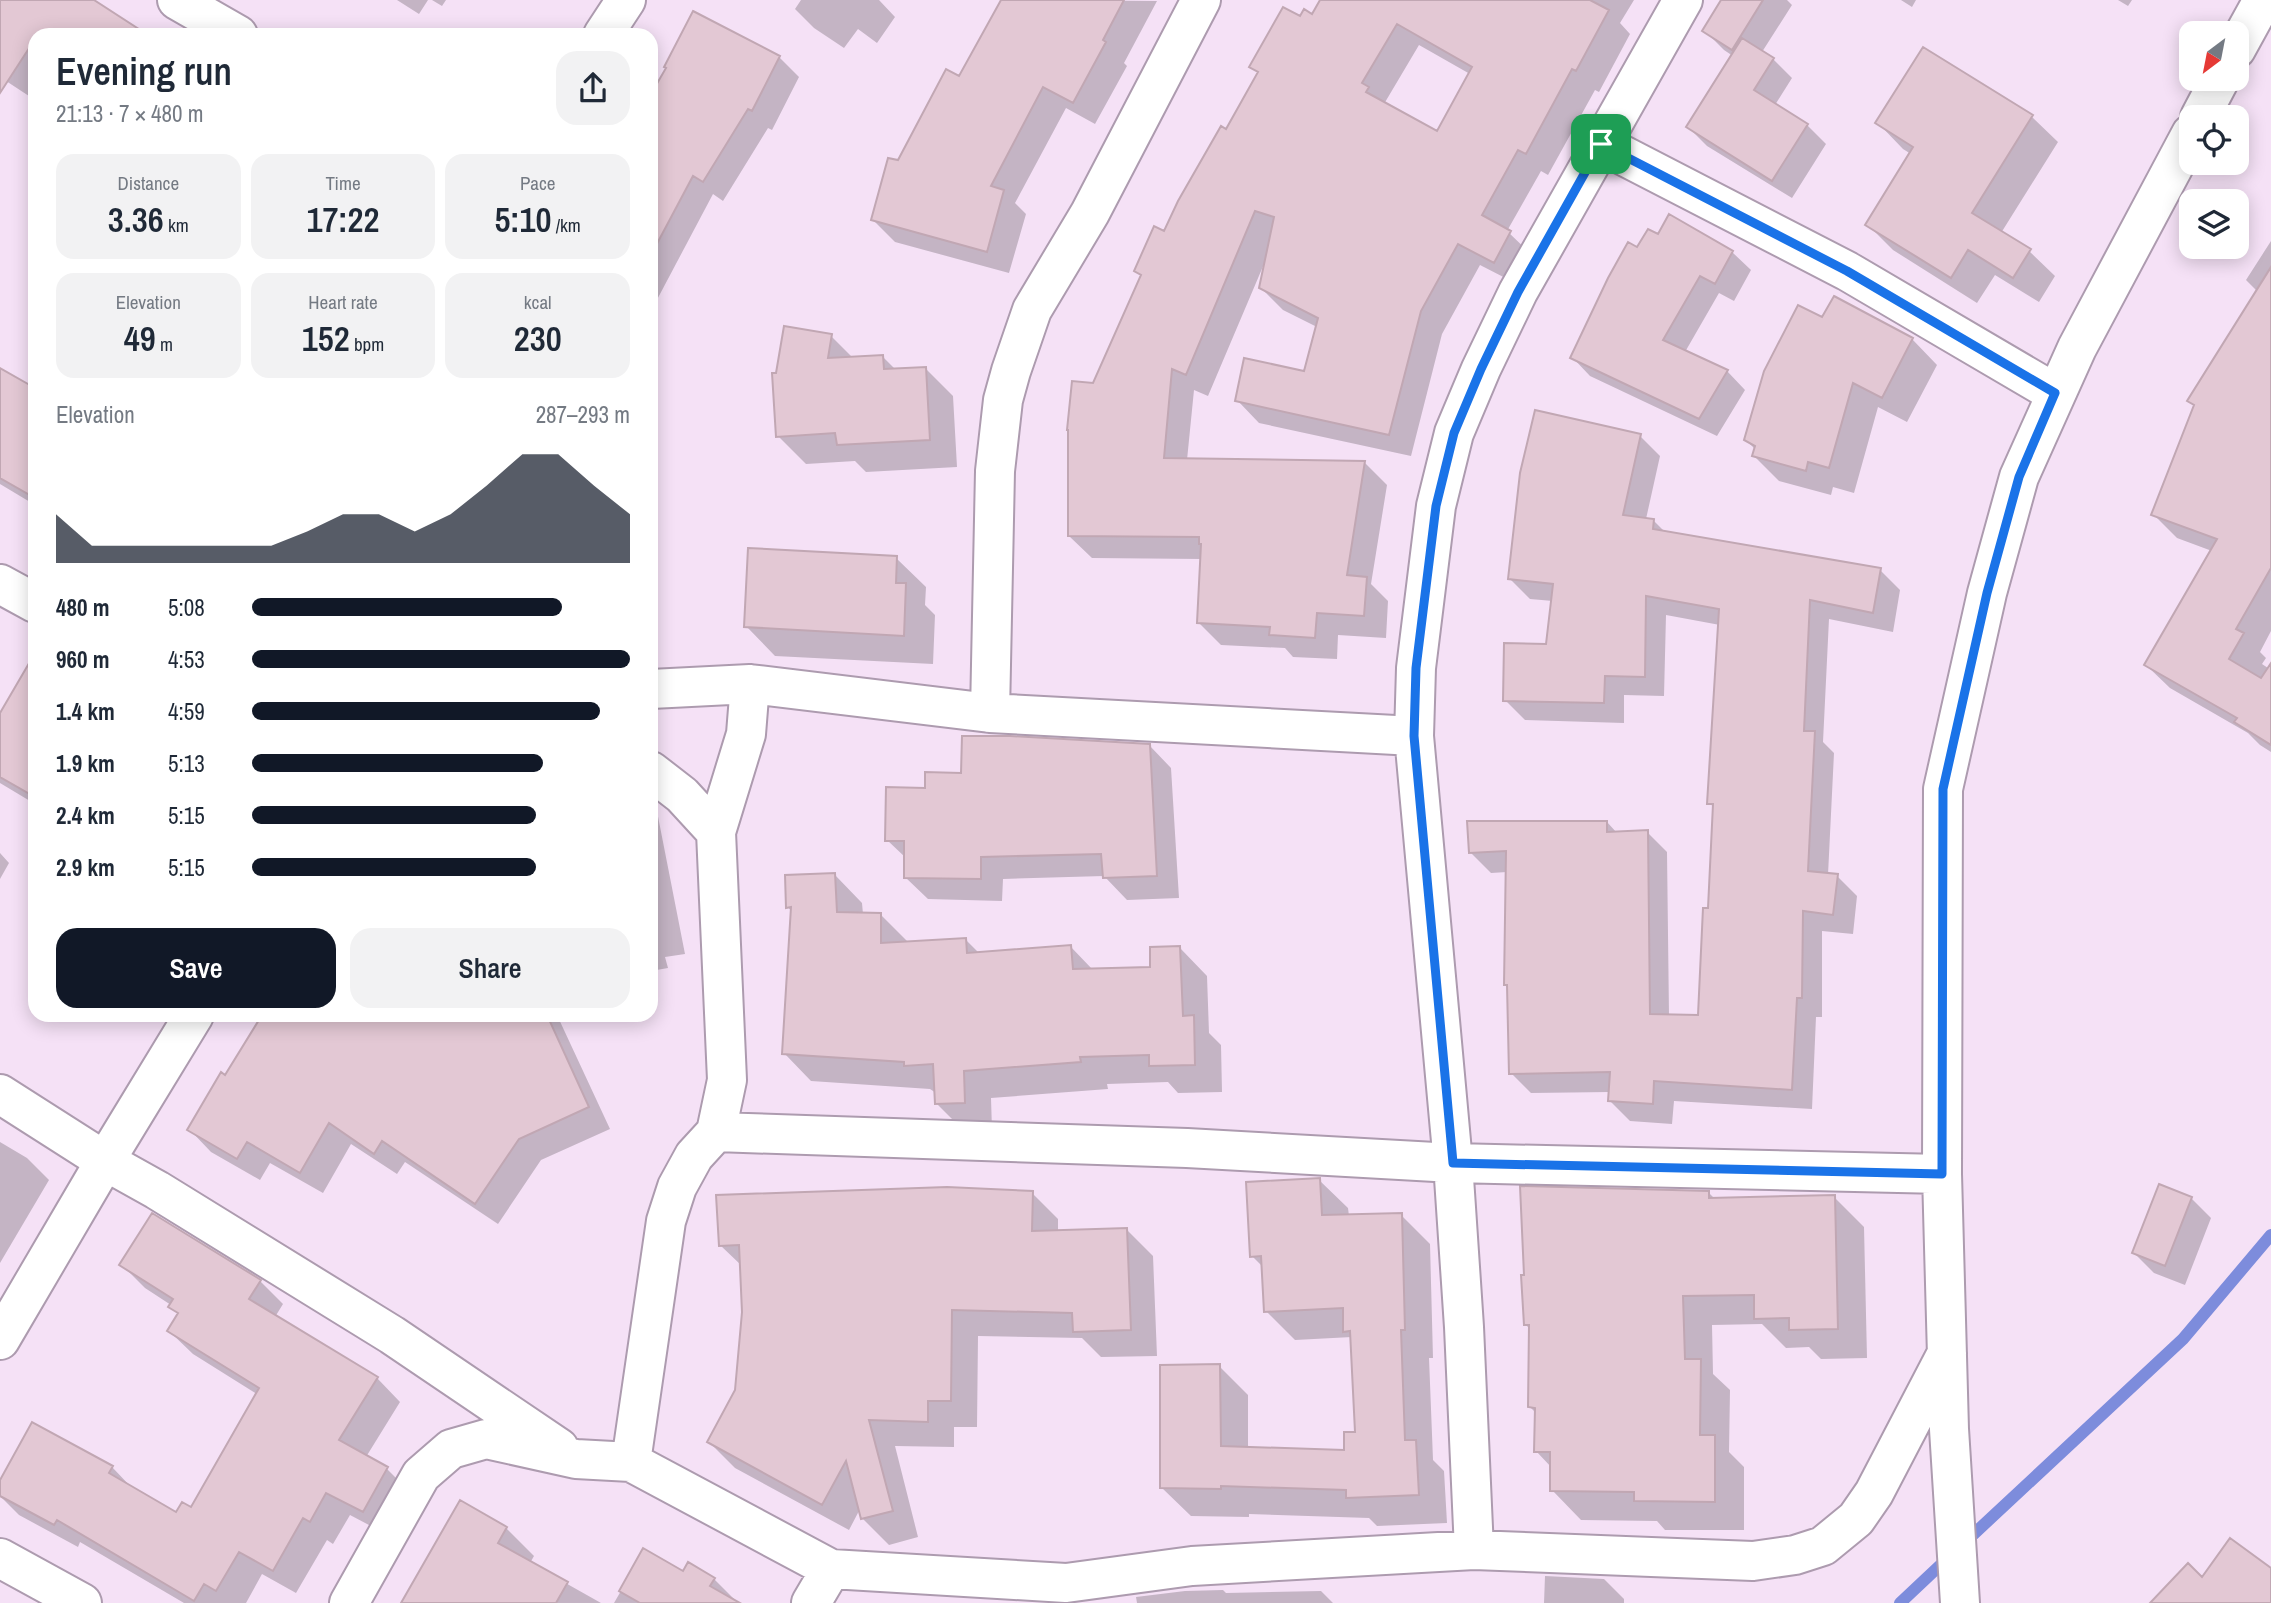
<!DOCTYPE html>
<html lang="en">
<head>
<meta charset="utf-8">
<style>
  :root { --surface:#fff; --page:#f2f2f3; --text:#1f2937; --muted:#747a83; --accent:#111827 }
  body { margin:0; font-family:"Archivo Narrow",sans-serif; background:var(--page); color:var(--text); height:100vh; display:flex; flex-direction:column; font-size:26px; white-space:nowrap }
  * { box-sizing:border-box; margin:0 }
  p { font-size:23px; color:var(--muted) }
  .icon { flex:none; width:38px; height:38px; fill:none; stroke:currentColor; stroke-width:2; stroke-linecap:round; stroke-linejoin:round }
  .map { position:relative; flex:1; overflow:hidden }
  .sheet { position:absolute; left:28px; top:28px; width:630px; height:994px; display:flex; flex-direction:column; background:var(--surface); border-radius:21px; box-shadow:0 4px 18px #0003 }
  .sheet>* { flex:none }
  .needle { width:46px; rotate:212deg }
  .tools { position:absolute; left:2179px; top:21px; display:grid; gap:14px }
  .tools a { display:grid; place-items:center; width:70px; height:70px; border-radius:14px; background:var(--surface); box-shadow:0 4px 18px #0003; font-size:35px }
  .pin { position:absolute; display:grid; place-items:center; width:60px; height:60px; color:#fff; margin:-30px; border-radius:14px; box-shadow:0 4px 10px #0006 }
  .round { display:grid; place-items:center; flex:none; width:74px; height:74px; border-radius:21px; background:var(--page) }
  .head { display:flex; align-items:center; justify-content:space-between; height:119px; padding:0 28px }
  h1 { font-size:38px; font-weight:600; line-height:52px }
  .metrics { display:grid; grid-template-columns:repeat(3,1fr); gap:10px; height:119px; padding:7px 28px }
  .metrics div { display:grid; align-content:center; border-radius:18px; background:var(--page); text-align:center }
  .metrics b { font-size:35px; font-weight:600 }
  .metrics small { font-size:19px; font-weight:400 }
  .metrics p { font-size:19px }
  .chart { height:196px; padding:14px 28px }
  .chart p { display:flex; justify-content:space-between }
  .chart svg { width:100%; height:126px; margin-top:7px; fill:var(--accent); opacity:.7 }
  .button { display:flex; gap:14px; margin-top:auto; padding:14px 28px }
  .button a { flex:1; height:80px; border-radius:21px; background:var(--accent); color:#fff; font-size:28px; font-weight:600; line-height:80px; text-align:center }
  .button a+a { background:var(--page); color:var(--text) }
  ul { padding:0 28px; list-style:none; font-size:23px }
  li { display:grid; grid-template-columns:112px 84px 1fr; align-items:center; height:52px }
  li i { height:18px; border-radius:9px; background:var(--accent) }
  .map>svg:first-child { display:block }
  .shadow { fill:#0003; fill-rule:evenodd }
  .lines { fill:none; stroke-linecap:round; stroke-linejoin:round }
  .stream { stroke:#7d8cdc; stroke-width:12 }
  .building { fill:#e3c8d4; stroke:#c1a7b3; stroke-width:2; fill-rule:evenodd }
  .minor-casing { stroke:#ad9baf; stroke-width:42 }
  .minor { stroke:#fff; stroke-width:38 }
  .route-casing { stroke:#fff; stroke-width:14 }
  .route { stroke:#1a73e8; stroke-width:9 }
</style>
</head>
<body>
<div class="map">
<svg width="2271" height="1603" viewBox="0 0 2271 1603">
  <rect width="100%" height="100%" fill="#f5e1f6"/>
  <path class="shadow" d="M 0,0 L 74,0 L 145,35 L 35,35 L 35,93 L 32,98 L 0,77 Z
    M 397,0 L 428,0 L 419,14 Z
    M 432,0 L 446,0 L 442,6 Z
    M 801,0 L 879,0 L 895,17 L 877,43 L 858,29 L 844,48 L 814,28 L 795,9 Z
    M 1003,0 L 1157,1 L 1124,63 L 1127,66 L 1095,124 L 1066,108 L 1015,203 L 1026,214 L 1009,273 L 895,242 L 873,220 L 898,162 L 960,79 Z
    M 1322,0 L 1634,0 L 1620,23 L 1630,34 L 1599,92 L 1595,90 L 1548,175 L 1541,171 L 1507,231 L 1532,255 L 1517,284 L 1480,265 L 1442,334 L 1411,456 L 1259,423 L 1237,400 L 1306,373 L 1317,327 L 1283,310 L 1261,288 L 1265,265 L 1264,264 L 1208,396 L 1194,390 L 1187,460 L 1365,463 L 1387,485 L 1371,584 L 1388,601 L 1386,638 L 1338,635 L 1337,659 L 1293,657 L 1285,648 L 1221,645 L 1198,622 L 1202,559 L 1092,558 L 1069,536 L 1094,385 L 1142,277 L 1136,271 L 1165,233 L 1259,74 L 1252,67 L 1301,19 L 1312,16 ZM 1419,45 L 1470,74 L 1438,134 L 1384,104 Z
    M 1723,0 L 1787,0 L 1792,5 L 1762,52 L 1773,59 L 1792,78 L 1775,105 L 1807,125 L 1826,144 L 1792,198 L 1707,146 L 1688,127 L 1733,56 L 1724,50 L 1704,30 Z
    M 1901,0 L 1916,0 L 1912,7 Z
    M 2118,0 L 2132,0 L 2128,6 Z
    M 693,14 L 779,57 L 799,77 L 772,130 L 768,128 L 723,201 L 713,194 L 651,311 L 651,96 Z
    M 1924,49 L 2032,117 L 2058,142 L 2001,233 L 2029,251 L 2055,276 L 2039,302 L 1995,275 L 1977,303 L 1893,250 L 1867,224 L 1911,154 L 1903,149 L 1878,123 Z
    M 1659,237 L 1732,252 L 1751,270 L 1734,301 L 1719,293 L 1685,352 L 1727,371 L 1745,390 L 1717,436 L 1590,376 L 1572,357 L 1638,250 Z
    M 2271,241 L 2271,631 L 2260,652 L 2266,658 L 2262,664 L 2271,670 L 2271,752 L 2260,745 L 2248,733 L 2170,688 L 2146,665 L 2212,551 L 2177,538 L 2153,514 L 2196,407 L 2190,401 L 2257,291 L 2246,280 Z
    M 1823,320 L 1912,339 L 1937,365 L 1907,422 L 1878,407 L 1854,493 L 1833,487 L 1831,495 L 1779,481 L 1754,456 L 1756,450 L 1746,440 Z
    M 831,336 L 853,358 L 883,357 L 896,370 L 925,368 L 953,396 L 957,467 L 866,472 L 855,461 L 806,464 L 778,436 Z
    M 0,370 L 35,390 L 35,505 L 0,484 Z
    M 1640,436 L 1660,456 L 1646,519 L 1653,520 L 1666,533 L 1880,570 L 1900,590 L 1893,632 L 1829,619 L 1823,742 L 1834,753 L 1828,875 L 1837,876 L 1857,896 L 1853,934 L 1822,931 L 1822,1017 L 1816,1017 L 1812,1109 L 1674,1101 L 1672,1124 L 1630,1121 L 1610,1101 L 1610,1092 L 1531,1093 L 1511,1073 L 1509,987 L 1506,984 L 1507,872 L 1491,873 L 1471,853 L 1607,822 L 1617,833 L 1647,832 L 1667,852 L 1669,1016 L 1700,1017 L 1710,909 L 1715,808 L 1709,803 L 1720,625 L 1666,615 L 1664,696 L 1624,695 L 1624,723 L 1525,720 L 1505,700 L 1548,646 L 1553,601 L 1530,599 L 1510,579 Z
    M 896,558 L 926,587 L 925,605 L 935,615 L 933,664 L 775,656 L 746,626 Z
    M 35,690 L 35,804 L 0,783 L 0,716 Z
    M 1149,745 L 1171,768 L 1179,898 L 1127,900 L 1104,876 L 1003,879 L 1002,901 L 928,899 L 905,877 L 906,858 L 887,840 L 927,790 Z
    M 651,789 L 653,791 L 685,954 L 665,957 L 668,968 L 651,971 Z
    M 0,853 L 9,863 L 0,879 Z
    M 835,875 L 862,903 L 863,914 L 881,915 L 909,943 L 966,940 L 980,954 L 1070,946 L 1093,970 L 1152,968 L 1180,948 L 1207,976 L 1209,1033 L 1221,1045 L 1222,1092 L 1178,1093 L 1168,1082 L 1107,1084 L 1108,1089 L 991,1098 L 992,1130 L 964,1131 L 937,1104 L 936,1093 L 930,1089 L 811,1081 L 784,1053 L 792,912 L 788,907 Z
    M 264,1015 L 557,1015 L 610,1129 L 541,1160 L 498,1224 L 405,1162 L 397,1174 L 351,1144 L 323,1193 L 270,1163 L 260,1180 L 211,1152 L 190,1130 L 226,1078 Z
    M 0,1142 L 27,1158 L 49,1180 L 0,1263 Z
    M 1319,1180 L 1348,1208 L 1349,1216 L 1401,1215 L 1430,1244 L 1433,1358 L 1429,1358 L 1433,1460 L 1444,1471 L 1447,1523 L 1377,1526 L 1369,1518 L 1249,1514 L 1249,1517 L 1191,1516 L 1162,1488 L 1219,1366 L 1248,1395 L 1248,1449 L 1346,1452 L 1356,1434 L 1352,1337 L 1295,1340 L 1266,1311 L 1264,1268 L 1252,1256 Z
    M 1708,1192 L 1715,1199 L 1834,1197 L 1864,1227 L 1867,1358 L 1821,1359 L 1809,1347 L 1786,1348 L 1762,1324 L 1712,1325 L 1713,1374 L 1730,1390 L 1729,1452 L 1744,1467 L 1744,1530 L 1665,1530 L 1657,1521 L 1581,1520 L 1552,1490 L 1552,1468 L 1536,1451 L 1536,1413 L 1530,1407 L 1531,1330 L 1525,1324 Z
    M 1032,1193 L 1058,1219 L 1058,1232 L 1127,1230 L 1153,1256 L 1157,1356 L 1101,1357 L 1082,1338 L 978,1336 L 977,1427 L 954,1427 L 954,1447 L 895,1446 L 918,1537 L 889,1545 L 862,1518 L 860,1509 L 849,1530 L 735,1468 L 709,1442 L 737,1390 L 744,1312 L 742,1266 L 720,1245 Z
    M 2191,1198 L 2211,1218 L 2185,1285 L 2154,1273 L 2134,1253 Z
    M 122,1265 L 260,1281 L 283,1304 L 275,1317 L 377,1378 L 400,1402 L 366,1457 L 387,1469 L 410,1492 L 386,1534 L 350,1515 L 333,1544 L 327,1540 L 296,1593 L 262,1574 L 246,1603 L 184,1603 L 80,1542 L 78,1547 L 19,1515 L 0,1496 L 0,1484 L 112,1467 L 132,1488 L 177,1514 L 192,1510 L 257,1394 L 193,1354 L 169,1331 L 179,1315 L 170,1306 L 171,1305 L 145,1288 Z
    M 506,1528 L 534,1556 L 530,1563 L 601,1603 L 403,1603 Z
    M 644,1551 L 683,1573 L 714,1579 L 738,1603 L 614,1603 Z
    M 1545,1576 L 1604,1579 L 1624,1599 L 1624,1603 L 1544,1603 Z
    M 1223,1590 L 1226,1593 L 1321,1591 L 1333,1603 L 1137,1603 L 1136,1597 L 1185,1591 Z"/>
  <g class="lines">
    <path class="stream" d="M 1963,1544 L 2183,1339 L 2271,1235
      M 1900,1603 L 1950,1556"/>
  </g>
  <path class="building" d="M 0,0 L 94,0 L 148,35 L 35,35 L 35,39 L 0,93 Z
    M 1001,0 L 1124,0 L 1103,40 L 1106,42 L 1073,103 L 1043,87 L 991,186 L 1004,190 L 987,252 L 871,220 L 888,158 L 898,160 L 946,69 L 959,76 Z
    M 1320,0 L 1590,0 L 1609,10 L 1576,71 L 1572,69 L 1526,154 L 1518,150 L 1482,215 L 1511,231 L 1494,263 L 1458,244 L 1421,311 L 1389,435 L 1235,401 L 1244,358 L 1304,371 L 1318,318 L 1259,288 L 1274,217 L 1255,211 L 1186,375 L 1172,369 L 1164,458 L 1365,461 L 1347,575 L 1367,577 L 1364,616 L 1317,613 L 1315,638 L 1269,635 L 1270,627 L 1197,623 L 1201,544 L 1199,544 L 1199,537 L 1068,536 L 1068,430 L 1067,430 L 1072,381 L 1093,383 L 1141,275 L 1134,271 L 1154,226 L 1164,231 L 1178,201 L 1221,126 L 1226,129 L 1258,72 L 1249,67 L 1283,7 L 1300,16 L 1304,9 L 1312,14 ZM 1397,24 L 1472,67 L 1437,131 L 1366,92 L 1369,87 L 1362,83 Z
    M 1721,0 L 1763,0 L 1732,50 L 1702,31 Z
    M 693,11 L 780,56 L 752,111 L 748,109 L 703,182 L 693,176 L 651,255 L 651,94 L 666,68 L 664,67 Z
    M 1742,38 L 1774,58 L 1754,90 L 1808,124 L 1772,181 L 1686,127 Z
    M 1923,47 L 2033,115 L 1972,213 L 2031,249 L 2013,278 L 1968,250 L 1951,278 L 1865,225 L 1913,147 L 1875,123 Z
    M 1669,214 L 1733,251 L 1715,284 L 1700,276 L 1663,340 L 1728,370 L 1699,419 L 1570,358 L 1608,278 L 1628,242 L 1637,247 L 1648,229 L 1658,234 Z
    M 2271,267 L 2271,568 L 2236,629 L 2244,633 L 2229,659 L 2261,678 L 2271,663 L 2271,745 L 2234,722 L 2237,718 L 2144,665 L 2217,539 L 2151,515 L 2194,405 L 2187,401 Z
    M 1834,296 L 1913,338 L 1882,398 L 1853,383 L 1829,468 L 1808,462 L 1806,471 L 1752,456 L 1755,446 L 1744,440 L 1764,371 L 1798,305 L 1822,317 Z
    M 784,326 L 832,334 L 828,358 L 883,355 L 884,369 L 926,367 L 930,440 L 837,445 L 835,433 L 776,437 L 772,373 L 776,373 Z
    M 0,368 L 35,388 L 35,498 L 0,478 Z
    M 1535,410 L 1641,434 L 1623,515 L 1654,519 L 1653,529 L 1881,568 L 1873,613 L 1810,600 L 1804,731 L 1815,731 L 1808,871 L 1838,874 L 1833,915 L 1803,911 L 1802,998 L 1797,998 L 1792,1090 L 1654,1081 L 1653,1104 L 1608,1101 L 1610,1072 L 1509,1074 L 1507,985 L 1504,985 L 1506,851 L 1469,853 L 1467,821 L 1607,821 L 1607,832 L 1648,830 L 1650,1014 L 1698,1015 L 1703,908 L 1708,908 L 1713,804 L 1707,804 L 1719,609 L 1646,596 L 1645,677 L 1605,676 L 1604,703 L 1503,701 L 1504,643 L 1546,644 L 1553,584 L 1508,579 L 1520,473 Z
    M 748,548 L 897,556 L 896,583 L 906,583 L 904,636 L 744,627 Z
    M 35,653 L 35,797 L 0,777 L 0,713 Z
    M 962,736 L 1010,736 L 1150,744 L 1157,876 L 1103,878 L 1101,854 L 981,857 L 981,879 L 904,878 L 904,841 L 885,841 L 886,787 L 925,788 L 925,772 L 961,773 Z
    M 835,873 L 837,912 L 881,913 L 881,943 L 966,938 L 967,953 L 1071,945 L 1073,969 L 1150,967 L 1150,947 L 1180,946 L 1183,1016 L 1194,1015 L 1195,1065 L 1149,1066 L 1149,1055 L 1080,1057 L 1081,1062 L 964,1071 L 965,1103 L 935,1104 L 933,1064 L 904,1066 L 904,1062 L 782,1054 L 791,907 L 786,908 L 785,875 Z
    M 262,1015 L 547,1015 L 589,1107 L 519,1139 L 475,1204 L 382,1141 L 374,1154 L 329,1123 L 300,1173 L 247,1142 L 237,1159 L 187,1130 L 221,1072 L 225,1075 Z
    M 1320,1178 L 1322,1215 L 1402,1213 L 1405,1330 L 1401,1330 L 1405,1440 L 1416,1440 L 1419,1495 L 1346,1498 L 1346,1490 L 1221,1486 L 1221,1489 L 1160,1488 L 1160,1365 L 1220,1364 L 1221,1446 L 1344,1450 L 1344,1432 L 1355,1432 L 1350,1331 L 1343,1332 L 1343,1308 L 1264,1312 L 1261,1256 L 1250,1257 L 1246,1182 Z
    M 2159,1184 L 2192,1197 L 2165,1266 L 2132,1253 Z
    M 1520,1186 L 1709,1191 L 1709,1198 L 1835,1195 L 1838,1329 L 1789,1330 L 1789,1318 L 1754,1319 L 1754,1295 L 1683,1296 L 1685,1359 L 1701,1359 L 1700,1435 L 1715,1435 L 1715,1502 L 1634,1501 L 1634,1492 L 1550,1491 L 1550,1452 L 1534,1452 L 1535,1408 L 1528,1407 L 1529,1325 L 1524,1325 L 1521,1275 L 1524,1275 Z
    M 947,1187 L 1033,1191 L 1032,1231 L 1127,1228 L 1131,1330 L 1073,1332 L 1072,1313 L 952,1310 L 951,1401 L 928,1401 L 928,1422 L 869,1420 L 893,1511 L 861,1519 L 846,1461 L 822,1505 L 707,1442 L 735,1390 L 742,1312 L 739,1245 L 719,1246 L 716,1195 Z
    M 152,1213 L 261,1280 L 249,1299 L 378,1377 L 339,1440 L 388,1467 L 363,1512 L 326,1493 L 310,1522 L 303,1518 L 273,1571 L 239,1552 L 216,1591 L 204,1584 L 194,1601 L 57,1520 L 54,1525 L 0,1496 L 0,1480 L 32,1422 L 113,1466 L 109,1473 L 176,1512 L 182,1502 L 191,1507 L 259,1388 L 167,1331 L 178,1313 L 168,1307 L 173,1299 L 119,1265 Z
    M 460,1500 L 507,1527 L 498,1543 L 568,1582 L 556,1603 L 401,1603 Z
    M 2230,1538 L 2271,1568 L 2271,1603 L 2150,1603 L 2188,1563 L 2202,1577 Z
    M 643,1548 L 683,1571 L 688,1562 L 715,1578 L 710,1586 L 740,1603 L 640,1603 L 619,1591 Z"/>
  <g class="lines">
    <defs>
      <path id="minor" d="M 177,0 L 238,35
        M 603,35 L 626,0
        M 2236,49 L 2263,0
        M 2200,117 L 2220,79
        M 1601,144 L 1847,271 L 2055,393
        M 0,584 L 35,603
        M 651,689 L 750,684 L 990,713 L 1414,736
        M 990,713 L 995,471 L 1003,400 L 1011,371 L 1032,310 L 1090,213 L 1201,0
        M 651,771 L 682,795 L 716,832
        M 0,1094 L 105,1161 L 157,1190 L 392,1335 L 559,1448
        M 716,1132 L 1187,1148 L 1453,1163 L 1942,1174
        M 0,1340 L 105,1161 L 194,1015
        M 631,1462 L 666,1221 L 677,1187 L 694,1156 L 716,1132 L 727,1080 L 716,832 L 746,734 L 750,684
        M 1474,1550 L 1464,1327 L 1453,1163 L 1414,736 L 1416,668 L 1436,506 L 1454,433 L 1481,369 L 1518,292 L 1683,0
        M 0,1558 L 82,1603
        M 349,1603 L 421,1475 L 451,1449 L 486,1439 L 576,1459 L 631,1462 L 831,1569 L 1066,1583 L 1192,1566 L 1474,1550 L 1753,1561 L 1795,1555 L 1823,1546 L 1856,1519 L 1874,1493 L 1947,1353
        M 811,1603 L 831,1569
        M 1960,1603 L 1949,1429 L 1942,1174 L 1943,789 L 1987,593 L 2019,477 L 2077,348 L 2191,134"/>
    </defs>
    <use href="#minor" class="minor-casing"/>
    <use href="#minor" class="minor"/>
  </g>
  <g class="lines">
    <defs>
      <path id="route" d="M 1601,144 L 1847,271 L 2055,393 L 2019,477 L 1987,593 L 1943,789 L 1942,1174 L 1453,1163 L 1414,736 L 1416,668 L 1436,506 L 1454,433 L 1481,369 L 1518,292 Z"/>
    </defs>
    <use href="#route" class="route-casing"/>
    <use href="#route" class="route"/>
  </g>
</svg>
<div class="tools">
<a><svg class="needle" viewBox="-14 -14 28 28"><path d="M0-13l5 13h-10z" fill="#e53935"/><path d="M0 13l5-13h-10z" fill="#747a83"/></svg></a>
<a><svg class="icon" aria-label="locate" viewBox="0 0 24 24"><circle cx="12" cy="12" r="6"/><path d="M12 2v4M12 18v4M2 12h4M18 12h4"/></svg></a>
<a><svg class="icon" aria-label="layers" viewBox="0 0 24 24"><path d="M12 4l9 5-9 5-9-5zM3 14l9 5 9-5"/></svg></a>
</div>
<div class="pin" style="left:1601px;top:144px;background:#1e9e55"><svg class="icon" aria-label="arrive" viewBox="0 0 24 24"><path d="M6 21V4h12l-3 4 3 4H6"/></svg></div>
<section class="sheet">
<div class="head"><div><h1>Evening run</h1><p>21:13 · 7 × 480 m</p></div><a class="round"><svg class="icon" aria-label="share" viewBox="0 0 24 24"><path d="M12 15V3M7 8l5-5 5 5M5 13v7h14v-7"/></svg></a></div>
<div class="metrics">
<div><p>Distance</p><b>3.36<small> km</small></b></div>
<div><p>Time</p><b>17:22</b></div>
<div><p>Pace</p><b>5:10<small> /km</small></b></div>
</div>
<div class="metrics">
<div><p>Elevation</p><b>49<small> m</small></b></div>
<div><p>Heart rate</p><b>152<small> bpm</small></b></div>
<div><p>kcal</p><b>230</b></div>
</div>
<div class="chart"><p><span>Elevation</span>287–293 m</p>
<svg viewBox="0 0 160 44" preserveAspectRatio="none"><path d="M0 44V27L10 38L20 38L30 38L40 38L50 38L60 38L70 33L80 27L90 27L100 33L110 27L120 17L130 6L140 6L150 17L160 27V44z"/></svg>
</div>
<ul>
<li><b>480 m</b>5:08<i style="width:82%"></i></li>
<li><b>960 m</b>4:53<i style="width:100%"></i></li>
<li><b>1.4 km</b>4:59<i style="width:92%"></i></li>
<li><b>1.9 km</b>5:13<i style="width:77%"></i></li>
<li><b>2.4 km</b>5:15<i style="width:75%"></i></li>
<li><b>2.9 km</b>5:15<i style="width:75%"></i></li>
</ul>
<div class="button"><a>Save</a><a>Share</a></div>
</section>
</div>
</body>
</html>
